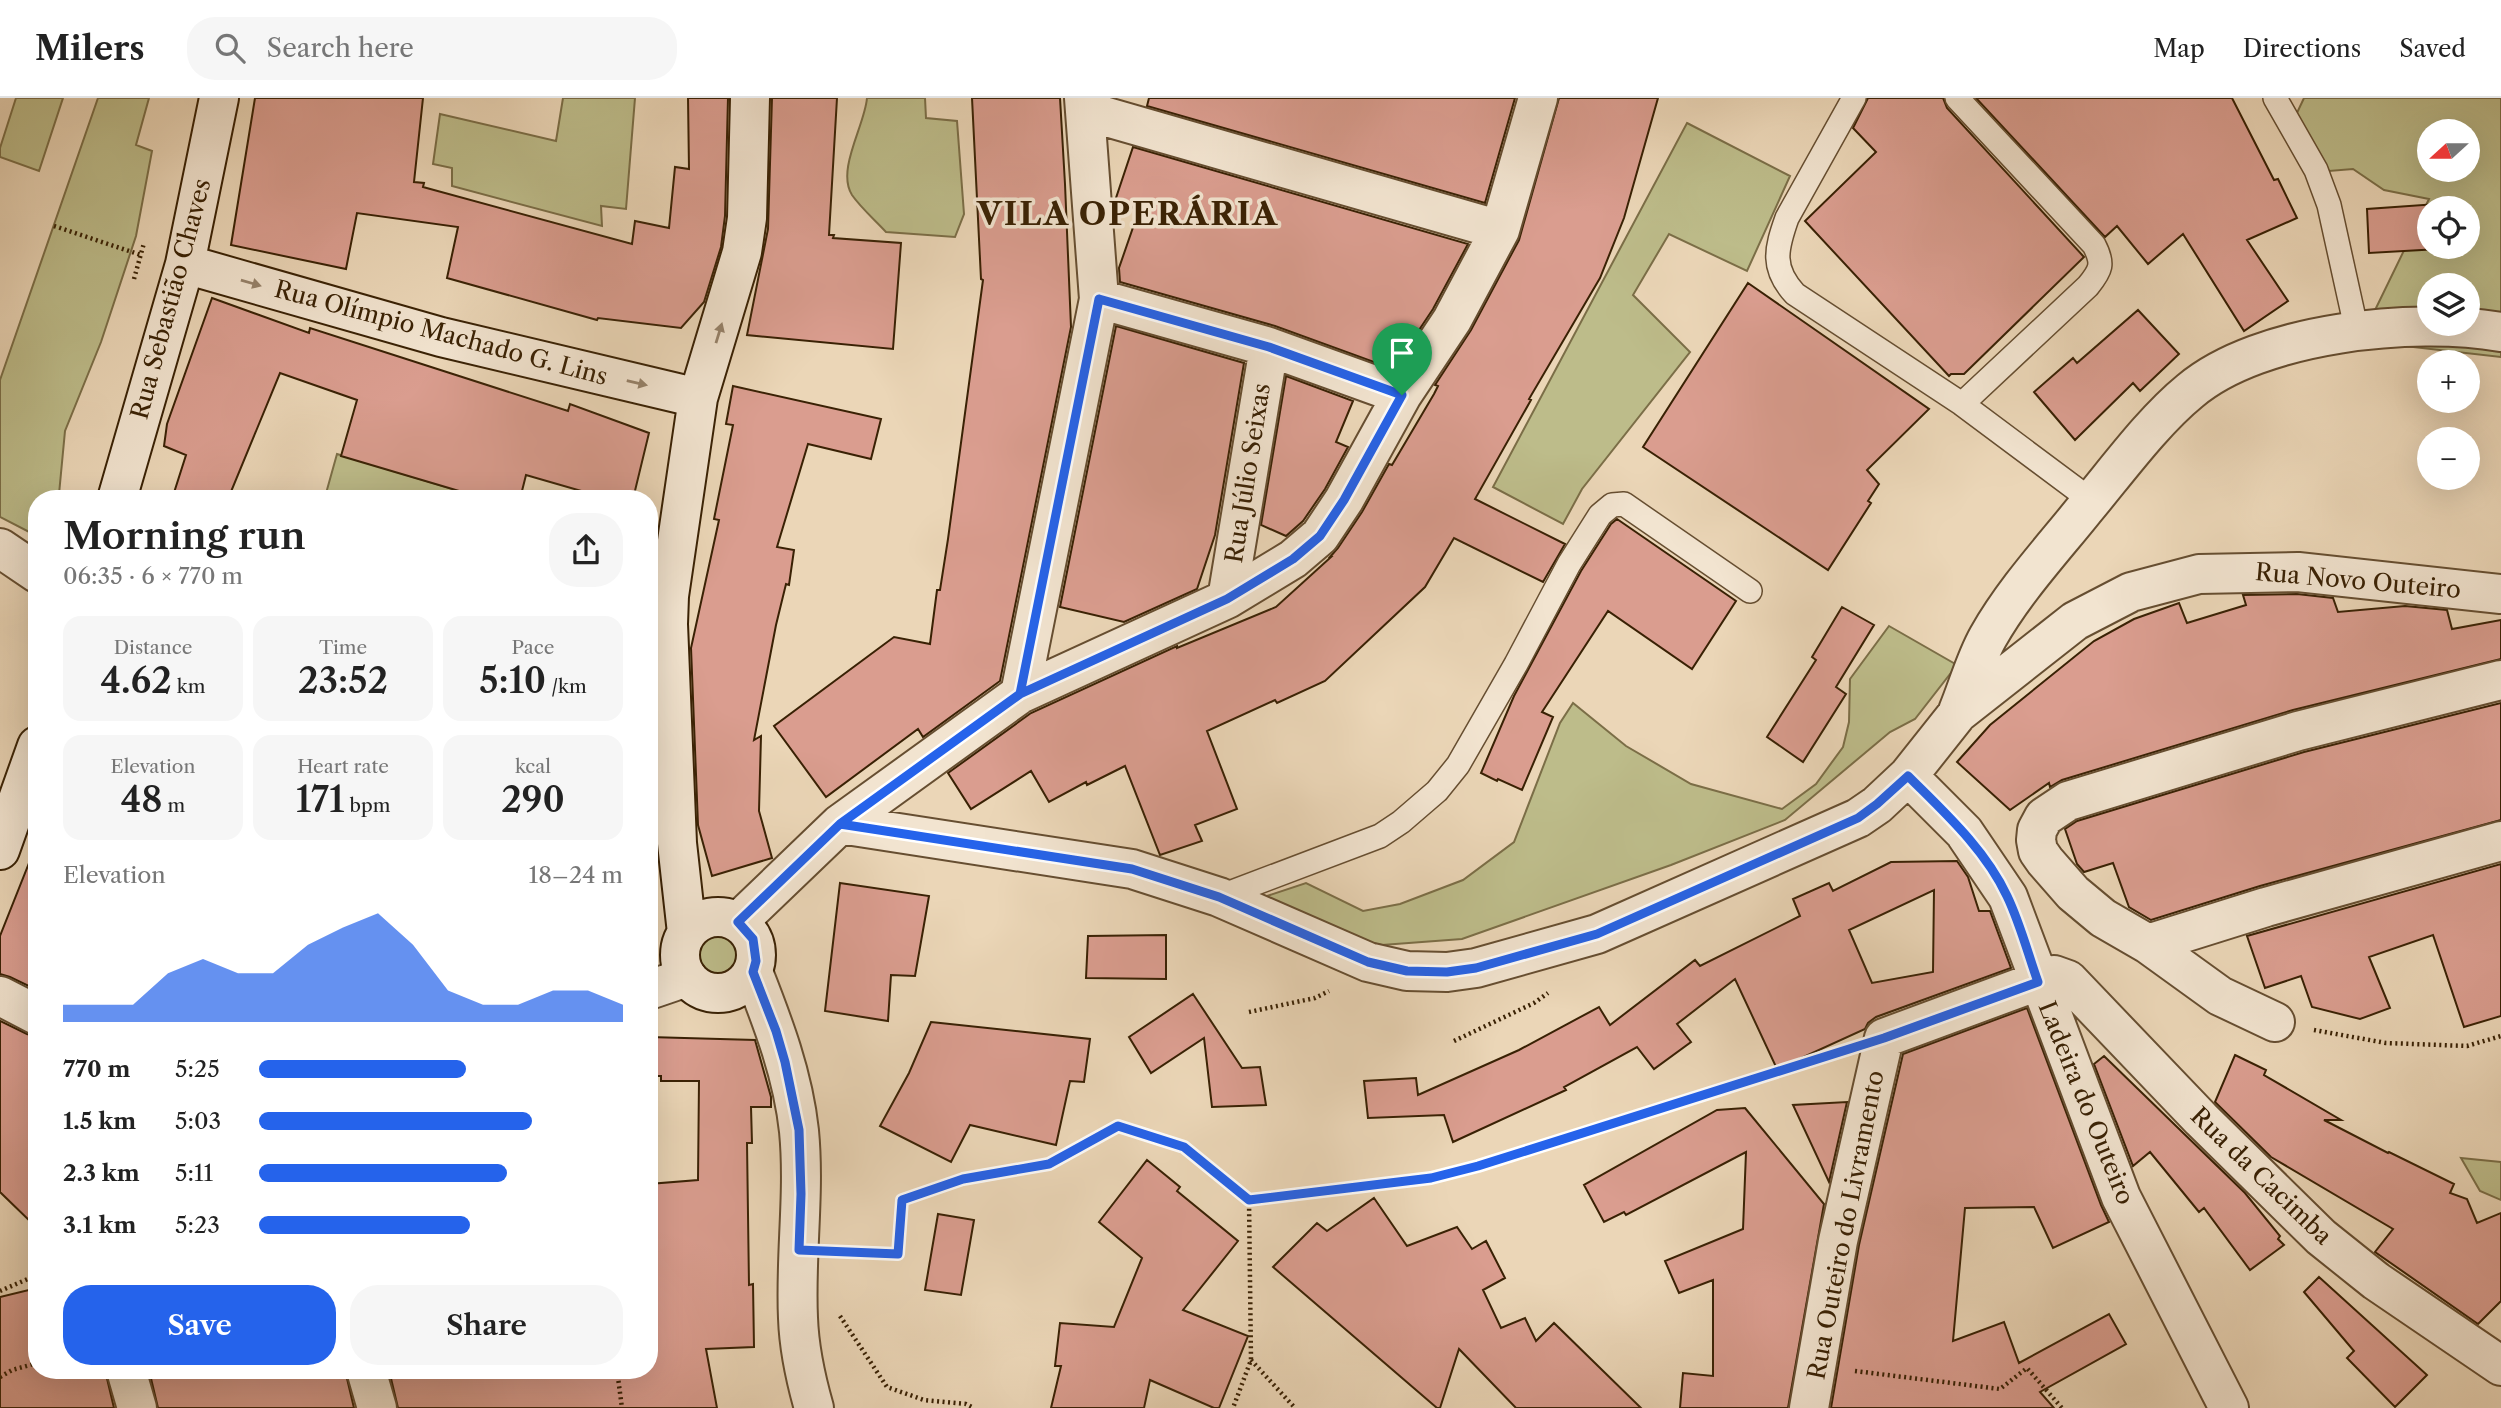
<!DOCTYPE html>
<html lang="en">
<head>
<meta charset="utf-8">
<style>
  :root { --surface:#fff; --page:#f6f6f6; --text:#222; --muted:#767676; --line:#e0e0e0; --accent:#2563eb }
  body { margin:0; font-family:"Libre Caslon Text",serif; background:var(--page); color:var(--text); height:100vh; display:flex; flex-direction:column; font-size:26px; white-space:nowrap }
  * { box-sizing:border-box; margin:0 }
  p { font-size:23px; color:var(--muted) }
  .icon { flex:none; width:38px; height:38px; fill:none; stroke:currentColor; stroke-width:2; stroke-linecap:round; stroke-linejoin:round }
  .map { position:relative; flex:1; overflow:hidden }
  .panel { position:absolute; left:28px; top:392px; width:630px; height:889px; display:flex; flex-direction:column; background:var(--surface); border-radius:28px; box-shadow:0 7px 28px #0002 }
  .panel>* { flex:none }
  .needle { width:46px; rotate:249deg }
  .controls { position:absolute; left:2417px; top:21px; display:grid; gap:14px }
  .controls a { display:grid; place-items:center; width:63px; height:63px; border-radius:50%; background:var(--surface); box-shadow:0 7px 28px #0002; font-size:35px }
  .pin { position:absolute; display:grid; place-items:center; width:60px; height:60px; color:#fff; margin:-72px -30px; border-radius:50% 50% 50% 0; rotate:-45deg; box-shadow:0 0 7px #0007 }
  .pin .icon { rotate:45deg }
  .round { display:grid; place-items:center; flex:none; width:74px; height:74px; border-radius:28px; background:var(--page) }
  .headline { display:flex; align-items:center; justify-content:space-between; height:119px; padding:0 35px }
  h1 { font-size:38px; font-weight:600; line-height:52px }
  .metrics { display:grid; grid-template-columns:repeat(3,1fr); gap:10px; height:119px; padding:7px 35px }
  .metrics div { display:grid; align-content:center; border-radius:18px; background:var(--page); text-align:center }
  .metrics b { font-size:35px; font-weight:600 }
  .metrics small { font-size:19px; font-weight:400 }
  .metrics p { font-size:19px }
  .chart { height:196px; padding:14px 35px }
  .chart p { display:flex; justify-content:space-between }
  .chart svg { width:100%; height:126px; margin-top:7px; fill:var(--accent); opacity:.7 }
  .cta { display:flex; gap:14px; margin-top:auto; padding:14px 35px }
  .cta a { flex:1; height:80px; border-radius:28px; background:var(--accent); color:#fff; font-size:28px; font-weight:600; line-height:80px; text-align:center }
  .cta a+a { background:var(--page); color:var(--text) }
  ul { padding:0 35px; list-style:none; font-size:23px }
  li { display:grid; grid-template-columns:112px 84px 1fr; align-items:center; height:52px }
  li i { height:18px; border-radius:9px; background:var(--accent) }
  header { display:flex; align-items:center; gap:42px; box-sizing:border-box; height:98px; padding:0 35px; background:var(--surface); border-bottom:2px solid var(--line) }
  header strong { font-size:33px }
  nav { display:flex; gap:38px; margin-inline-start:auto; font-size:24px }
  .search { width:490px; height:63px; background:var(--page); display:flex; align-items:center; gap:18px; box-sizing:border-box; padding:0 24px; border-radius:28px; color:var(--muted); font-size:26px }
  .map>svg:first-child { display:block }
  .green { fill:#bdbc8a; stroke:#7b6e47; stroke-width:2; fill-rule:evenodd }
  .building { fill:#da9d8f; stroke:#392104; stroke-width:2; fill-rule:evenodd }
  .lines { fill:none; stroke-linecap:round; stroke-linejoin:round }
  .lane-casing { stroke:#664e31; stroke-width:26 }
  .street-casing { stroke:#664e31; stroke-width:42 }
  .secondary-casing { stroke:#392104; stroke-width:42 }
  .path { stroke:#392104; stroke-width:4.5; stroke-dasharray:2 3.5; stroke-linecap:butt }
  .lane { stroke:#f2e4d0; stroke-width:23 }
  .street { stroke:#f2e4d0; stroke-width:38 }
  .secondary { stroke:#f2e4d0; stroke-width:38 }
  .oneway { fill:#96826a }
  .route-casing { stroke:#fff; stroke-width:14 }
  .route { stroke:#2563eb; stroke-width:9 }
  .labels { text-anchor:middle; stroke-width:7; stroke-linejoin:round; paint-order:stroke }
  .street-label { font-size:24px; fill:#392104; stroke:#f2e4d0 }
  .district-label { font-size:32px; font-weight:bold; letter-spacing:2px; fill:#392104; stroke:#f2e4d0 }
</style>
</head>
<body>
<header>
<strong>Milers</strong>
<div class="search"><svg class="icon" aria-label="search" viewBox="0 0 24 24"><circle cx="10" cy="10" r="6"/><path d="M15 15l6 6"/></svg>Search here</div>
<nav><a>Map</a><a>Directions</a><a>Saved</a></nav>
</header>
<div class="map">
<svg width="2501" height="1310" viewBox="0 0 2501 1310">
  <rect width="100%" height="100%" fill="#ebd6b7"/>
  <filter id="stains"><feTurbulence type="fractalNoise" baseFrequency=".00286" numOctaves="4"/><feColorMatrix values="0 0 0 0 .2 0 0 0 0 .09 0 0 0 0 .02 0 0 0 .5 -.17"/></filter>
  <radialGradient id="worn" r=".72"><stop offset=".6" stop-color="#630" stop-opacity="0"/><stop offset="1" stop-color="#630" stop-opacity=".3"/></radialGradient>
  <path class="green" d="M 16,0 L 63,0 L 39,73 L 0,59 L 0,50 Z
    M 98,0 L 149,0 L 136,47 L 152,53 L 136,138 L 101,244 L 65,333 L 59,396 L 57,401 L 37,401 L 37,438 L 0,419 L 0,282 Z
    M 563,0 L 635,0 L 626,111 L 601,108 L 602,128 L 452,88 L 452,70 L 433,66 L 440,16 L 556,43 Z
    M 867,0 L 925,0 L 926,20 L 957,23 L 964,116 L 955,139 L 886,134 C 875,122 861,110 852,97 C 836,72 865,27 867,0 Z
    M 2304,0 L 2501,0 L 2501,259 L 2360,243 L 2429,101 L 2384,92 L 2353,71 L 2329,73 L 2296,17 ZM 2429,33 L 2468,33 L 2468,72 L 2429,72 ZM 2429,110 L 2468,110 L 2468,149 L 2429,149 ZM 2429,187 L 2468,187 L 2468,226 L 2429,226 Z
    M 1687,25 L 1790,78 L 1747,173 L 1669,136 L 1633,197 L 1690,254 L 1582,391 L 1563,426 L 1493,389 Z
    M 337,356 L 486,401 L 279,401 L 283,394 L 325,399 Z
    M 1889,528 L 1957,567 L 1915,621 L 1890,634 L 1785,722 L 1671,767 L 1462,841 L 1382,847 L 1336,838 L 1264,799 L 1306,785 L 1363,813 L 1400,806 L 1463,782 L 1514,744 L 1560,625 L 1573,605 L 1626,648 L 1691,686 L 1782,711 L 1816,686 L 1843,649 L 1849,624 L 1850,581 Z
    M689 857a28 28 0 1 1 56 0a28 28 0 1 1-56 0Z
    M 2461,1060 L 2501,1064 L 2501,1102 L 2480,1093 Z"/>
  <path class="building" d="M 255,0 L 423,0 L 414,84 L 424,85 L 423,89 L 632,146 L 635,123 L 669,130 L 675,69 L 689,71 L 688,0 L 728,0 L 725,118 L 721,149 L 704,204 L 681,230 L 598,220 L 597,222 L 447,180 L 458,129 L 357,115 L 346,171 L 231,147 Z
    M 772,0 L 837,0 L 829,137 L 834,137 L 833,140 L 901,145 L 893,251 L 747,237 L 768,131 Z
    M 972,0 L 1060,0 L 1065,86 L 1071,229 L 1000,583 L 923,639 L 918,631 L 826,699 L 774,628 L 894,539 L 930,546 L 937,492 L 940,492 L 948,441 L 983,182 L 981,181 Z
    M 1149,0 L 1515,0 L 1485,105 L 1147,8 Z
    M 1559,0 L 1658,0 L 1624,120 L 1600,180 L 1529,301 L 1531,302 L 1475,401 L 1565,446 L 1543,484 L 1454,440 L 1425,489 L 1325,583 L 1277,605 L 1275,602 L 1207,633 L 1237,711 L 1195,727 L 1202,743 L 1160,757 L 1125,668 L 1087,687 L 1086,684 L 1049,704 L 1031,673 L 971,711 L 948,675 L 1031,615 L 1177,548 L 1177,550 L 1276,509 L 1331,459 L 1330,459 L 1338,450 L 1362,414 L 1389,366 L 1392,367 L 1434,296 L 1438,288 L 1435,287 L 1471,232 L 1519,142 Z
    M 1868,0 L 1943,0 L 1947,10 L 2084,159 L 1964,276 L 1951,276 L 1949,278 L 1805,123 L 1876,54 L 1853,30 Z
    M 1976,0 L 2232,0 L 2274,82 L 2278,81 L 2297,120 L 2247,142 L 2288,203 L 2244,233 L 2183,136 L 2148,166 L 2117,128 L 2105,139 Z
    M 1133,49 L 1468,146 L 1433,211 L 1393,271 L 1275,228 L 1120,184 L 1119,170 L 1139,112 L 1115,103 Z
    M 2437,106 L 2437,110 L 2429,110 L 2429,149 L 2439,149 L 2439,151 L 2369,155 L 2367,111 Z
    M 1748,185 L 1929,311 L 1867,372 L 1879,386 L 1868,403 L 1871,405 L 1828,472 L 1643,349 Z
    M 212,200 L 309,235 L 310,230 L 568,313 L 570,306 L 649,335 L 633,401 L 609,401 L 526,377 L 520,401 L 486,401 L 341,358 L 357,302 L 280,275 L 228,401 L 172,401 L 186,357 L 164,348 L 167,326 Z
    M 2138,212 L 2179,256 L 2140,293 L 2133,285 L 2075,342 L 2034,294 L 2073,260 L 2077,265 Z
    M 1116,228 L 1244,265 L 1215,437 L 1197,491 L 1124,524 L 1060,509 Z
    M 1286,278 L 1353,303 L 1336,344 L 1348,349 L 1325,391 L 1303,423 L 1286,438 L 1261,427 Z
    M 733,288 L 881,321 L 871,361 L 808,346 L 777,449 L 794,452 L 789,487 L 786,486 L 776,527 L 754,642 L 761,638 L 759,713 L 772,760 L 712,778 L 698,727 L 691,550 L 719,422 L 714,421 L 733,327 L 726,326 Z
    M 1617,421 L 1736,503 L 1692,571 L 1608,513 L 1542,614 L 1553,619 L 1522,692 L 1498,681 L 1497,683 L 1481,675 L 1514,598 L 1581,473 L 1611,426 Z
    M 2297,496 L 2333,500 L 2338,514 L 2405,508 L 2447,512 L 2452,531 L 2501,522 L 2501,561 L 2293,612 L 2062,682 L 2050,689 L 2049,685 L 2010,712 L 1957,664 L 1990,627 L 2094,543 L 2134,521 L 2179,505 L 2187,525 L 2246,507 L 2243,497 Z
    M 1842,509 L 1874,527 L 1836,589 L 1846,596 L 1803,664 L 1767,639 L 1816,562 L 1812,559 Z
    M 2501,605 L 2501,722 L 2260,788 L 2151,822 L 2129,809 L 2113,765 L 2084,774 L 2077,766 L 2065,731 L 2077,723 L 2304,654 Z
    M 35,750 L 37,750 L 37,892 L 10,879 L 0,876 L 0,838 Z
    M 1957,763 L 1968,779 L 1979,813 L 1990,813 L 2011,870 L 1876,919 L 1868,925 L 1865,931 L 1777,971 L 1735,881 L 1677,926 L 1691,944 L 1654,971 L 1637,949 L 1564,989 L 1566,992 L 1453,1044 L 1444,1017 L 1368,1020 L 1364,983 L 1416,980 L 1418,997 L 1519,952 L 1599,909 L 1610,927 L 1695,862 L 1700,868 L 1800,818 L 1793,801 L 1829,785 L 1833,793 L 1891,764 ZM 1934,792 L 1933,874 L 1872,885 L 1849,832 Z
    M 2501,766 L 2501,918 L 2464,929 L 2433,837 L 2369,859 L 2390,910 L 2360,921 L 2312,909 L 2301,878 L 2265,890 L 2247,838 Z
    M 840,785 L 929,798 L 915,878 L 891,877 L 888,923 L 825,913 Z
    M 1166,837 L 1166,881 L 1086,880 L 1088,838 Z
    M 1193,896 L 1242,970 L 1260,969 L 1266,1007 L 1212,1009 L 1204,940 L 1151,975 L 1129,939 Z
    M 2027,910 L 2101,1107 L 2109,1124 L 2053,1150 L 2034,1109 L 1965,1110 L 1953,1243 L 2004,1224 L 2019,1265 L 2109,1216 L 2126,1246 L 2040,1294 L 2054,1310 L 1831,1310 L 1859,1147 L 1903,956 Z
    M 0,923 L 27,936 L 37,939 L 37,1130 L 0,1094 Z
    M 931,924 L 1090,941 L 1084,984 L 1070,983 L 1056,1047 L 970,1027 L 951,1064 L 880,1028 L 909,975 Z
    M 649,939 L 755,942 L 771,999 L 771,1009 L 751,1009 L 752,1045 L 747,1045 L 749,1187 L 753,1186 L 754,1249 L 706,1251 L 717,1310 L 398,1310 L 389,1272 L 649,1272 L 649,1086 L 698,1082 L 699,983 L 661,983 L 661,978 L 649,978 Z
    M 2235,957 L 2266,972 L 2264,977 L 2341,1022 L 2324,1022 L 2388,1055 L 2389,1054 L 2454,1086 L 2450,1095 L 2467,1101 L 2477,1125 L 2501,1115 L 2501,1203 L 2478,1226 L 2375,1154 L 2393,1131 L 2271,1059 L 2215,1004 Z
    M 2104,958 L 2245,1095 L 2280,1138 L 2278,1141 L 2284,1147 L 2250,1172 L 2204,1110 L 2199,1114 L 2150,1054 L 2133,1068 L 2094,966 Z
    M 1847,1004 L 1829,1084 L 1793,1007 Z
    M 1745,1010 L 1824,1106 L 1788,1310 L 1680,1310 L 1683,1275 L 1713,1278 L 1713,1182 L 1679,1195 L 1665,1163 L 1743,1131 L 1746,1054 L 1626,1117 L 1624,1114 L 1604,1124 L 1584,1087 L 1717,1012 Z
    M 1147,1062 L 1180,1089 L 1177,1093 L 1238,1143 L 1183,1212 L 1248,1238 L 1219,1310 L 1214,1310 L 1150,1282 L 1144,1310 L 1051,1310 L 1061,1268 L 1055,1268 L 1060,1225 L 1114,1229 L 1142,1160 L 1099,1124 Z
    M 1374,1100 L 1407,1148 L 1457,1129 L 1472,1151 L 1486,1143 L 1505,1180 L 1483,1192 L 1501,1230 L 1525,1220 L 1536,1243 L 1554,1225 L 1641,1310 L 1516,1310 L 1459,1251 L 1440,1310 L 1437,1310 L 1273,1169 L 1317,1125 L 1327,1133 Z
    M 938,1116 L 974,1122 L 961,1197 L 925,1192 Z
    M 2319,1179 L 2427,1277 L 2395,1309 L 2347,1260 L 2354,1253 L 2304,1194 Z
    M 37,1190 L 37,1272 L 105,1272 L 114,1310 L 0,1310 L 0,1199 Z
    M 149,1272 L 345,1272 L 354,1310 L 158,1310 Z"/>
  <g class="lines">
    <defs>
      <path id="lane" d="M 1854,0 L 1787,120 C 1776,151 1771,170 1795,196 L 1962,306 L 2092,403
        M 1957,0 L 2094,147 C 2104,166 2101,172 2088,188 L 1962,306
        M 2275,0 L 2316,72 L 2329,107 L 2357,234
        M 1219,799 L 1380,738 L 1401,724 L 1437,693 L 1458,667 L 1516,566 L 1569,466 L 1600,417 L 1612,407 L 1624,406 L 1750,493"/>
      <path id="street" d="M 1086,13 L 1500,132
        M 1099,201 L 1269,249 L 1402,297
        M 0,450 L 37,475
        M 1227,501 L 1269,249
        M 1020,596 L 1099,201 L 1084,0
        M 1958,613 C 1968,589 1975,562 1988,539 C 2014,493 2051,453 2084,412 C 2116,374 2152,324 2190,293 C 2260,234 2414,219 2501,234
        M 1908,678 L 1964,734 L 2008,799 L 2121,1099 L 2229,1310
        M 840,726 L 1132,771 L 1219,799 L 1368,864 L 1407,873 L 1447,874 L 1476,870 L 1597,836 L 1858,720 L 1877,707 L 1908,678 L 1958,615 L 2075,523 L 2131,494 L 2199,476 L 2298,474 L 2501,496
        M 738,824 L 840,726 L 1020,596 L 1227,501 L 1293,461 L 1320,438 L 1344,402 L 1402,297 L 1452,222 L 1500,132 L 1538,0
        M 2148,846 L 2266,809 L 2501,743
        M 753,874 C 773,925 793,977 799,1033 C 805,1095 795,1158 798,1220 C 799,1250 806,1282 814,1310
        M 649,892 L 687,879
        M 0,898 L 37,917
        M 2275,924 L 2220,898 L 2148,846 L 2103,820 L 2073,795 L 2045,763 L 2038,753 L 2036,742 L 2037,732 L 2044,719 L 2068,703 L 2298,633 L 2501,582
        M 126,1272 L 137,1310
        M 366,1272 L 377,1310
        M 1809,1310 L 1838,1143 L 1884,940 L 2054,877 L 2068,882 L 2201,1021 L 2321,1139 L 2376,1183 L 2501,1268"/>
      <path id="secondary" d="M 185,166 L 441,239 L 698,300
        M 117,401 L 185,166 L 219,0
        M 0,752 L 37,648
        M680 857a38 38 0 1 1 76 0a38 38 0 1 1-76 0Z
        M 687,835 L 677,745 L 668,526 L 669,498 L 698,300 L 742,154 L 747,120 L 750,0"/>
    </defs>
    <use href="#lane" class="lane-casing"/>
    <use href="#street" class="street-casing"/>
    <use href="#secondary" class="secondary-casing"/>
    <path class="path" d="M 54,128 L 141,157
      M 134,181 L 144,145
      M 1249,914 L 1315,900 L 1329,893
      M 2314,932 L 2386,945 L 2467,948 L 2501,938
      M 1454,943 L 1534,905 L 1548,895
      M 1249,1102 L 1431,1081 L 1840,954
      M 838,1154 L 898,1156 L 902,1103 L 963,1081 L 1049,1066 L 1118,1028 L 1184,1049 L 1249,1102 L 1251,1262 L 1233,1310
      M 0,1193 L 37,1177
      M 840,1218 L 887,1289 L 924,1302 L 966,1306 L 974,1310
      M 1251,1262 L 1295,1310
      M 617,1272 L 622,1310
      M 1855,1273 L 2000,1291 L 2027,1270 L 2062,1310
      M 0,1279 L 12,1272 L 37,1265"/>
    <use href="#lane" class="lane"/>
    <use href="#street" class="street"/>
    <use href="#secondary" class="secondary"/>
  </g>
  <defs><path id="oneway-solid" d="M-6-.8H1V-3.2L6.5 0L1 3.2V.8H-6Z" transform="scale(1.75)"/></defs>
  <g class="oneway">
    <use href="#oneway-solid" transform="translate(251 185) rotate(16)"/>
    <use href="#oneway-solid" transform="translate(719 235) rotate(-73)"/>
    <use href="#oneway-solid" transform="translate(637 285) rotate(13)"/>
  </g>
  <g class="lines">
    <defs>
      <path id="route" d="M 1402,297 L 1344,402 L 1320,438 L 1293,461 L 1227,501 L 1020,596 L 840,726 L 738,824 L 753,841 L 756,863 L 753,874 L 776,933 L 785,964 L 799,1032 L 801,1096 L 799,1152 L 898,1156 L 902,1102 L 963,1081 L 1049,1066 L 1118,1028 L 1184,1049 L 1249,1102 L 1431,1080 L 1478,1068 L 1884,940 L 2038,884 C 2028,856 2020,825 2007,798 C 1985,751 1944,714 1908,678 L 1877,706 L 1858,720 L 1597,836 L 1476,870 L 1447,874 L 1407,873 L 1368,864 L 1219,799 L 1132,771 L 840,726 L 1020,596 L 1099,201 L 1269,249 L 1402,297"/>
    </defs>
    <use href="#route" class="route-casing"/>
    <use href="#route" class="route"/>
  </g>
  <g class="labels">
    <g class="street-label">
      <text transform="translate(171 201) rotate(-75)" y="8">Rua Sebastião Chaves</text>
      <text transform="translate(441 235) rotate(15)" y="8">Rua Olímpio Machado G. Lins</text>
      <text transform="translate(1248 375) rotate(-81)" y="8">Rua Júlio Seixas</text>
      <text transform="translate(2358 483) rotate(5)" y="8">Rua Novo Outeiro</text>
      <text transform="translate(2086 1005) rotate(68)" y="8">Ladeira do Outeiro</text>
      <text transform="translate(2261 1078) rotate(44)" y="8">Rua da Cacimba</text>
      <text transform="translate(1846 1127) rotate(-79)" y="8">Rua Outeiro do Livramento</text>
    </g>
    <g class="district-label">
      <text x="1128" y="127">VILA OPERÁRIA</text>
    </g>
  </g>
  <rect width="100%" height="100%" filter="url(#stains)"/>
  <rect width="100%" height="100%" fill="url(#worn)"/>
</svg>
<div class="controls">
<a><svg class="needle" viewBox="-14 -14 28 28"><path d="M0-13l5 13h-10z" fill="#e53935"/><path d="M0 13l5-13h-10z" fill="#767676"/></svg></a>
<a><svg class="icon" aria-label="locate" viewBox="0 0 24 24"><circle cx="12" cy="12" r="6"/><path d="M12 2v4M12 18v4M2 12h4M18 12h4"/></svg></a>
<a><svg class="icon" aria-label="layers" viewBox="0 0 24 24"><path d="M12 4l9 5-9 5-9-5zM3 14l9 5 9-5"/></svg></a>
<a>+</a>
<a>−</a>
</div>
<div class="pin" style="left:1402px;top:297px;background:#1e9e55"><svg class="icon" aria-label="arrive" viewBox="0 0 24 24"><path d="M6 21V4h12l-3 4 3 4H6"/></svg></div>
<section class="panel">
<div class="headline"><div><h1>Morning run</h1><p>06:35 · 6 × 770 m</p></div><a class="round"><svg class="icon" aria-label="share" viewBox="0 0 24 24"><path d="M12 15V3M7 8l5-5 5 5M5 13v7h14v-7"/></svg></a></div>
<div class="metrics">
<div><p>Distance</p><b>4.62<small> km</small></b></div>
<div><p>Time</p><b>23:52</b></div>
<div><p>Pace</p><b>5:10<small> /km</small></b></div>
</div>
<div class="metrics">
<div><p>Elevation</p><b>48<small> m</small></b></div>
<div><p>Heart rate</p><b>171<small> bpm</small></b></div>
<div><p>kcal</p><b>290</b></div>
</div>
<div class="chart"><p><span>Elevation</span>18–24 m</p>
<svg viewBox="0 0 160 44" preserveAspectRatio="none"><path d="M0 44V38L10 38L20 38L30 27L40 22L50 27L60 27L70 17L80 11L90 6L100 17L110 33L120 38L130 38L140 33L150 33L160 38V44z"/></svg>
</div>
<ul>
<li><b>770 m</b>5:25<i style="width:57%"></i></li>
<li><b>1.5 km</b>5:03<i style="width:75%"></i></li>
<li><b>2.3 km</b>5:11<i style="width:68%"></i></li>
<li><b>3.1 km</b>5:23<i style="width:58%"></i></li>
</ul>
<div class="cta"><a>Save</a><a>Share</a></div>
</section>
</div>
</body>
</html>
